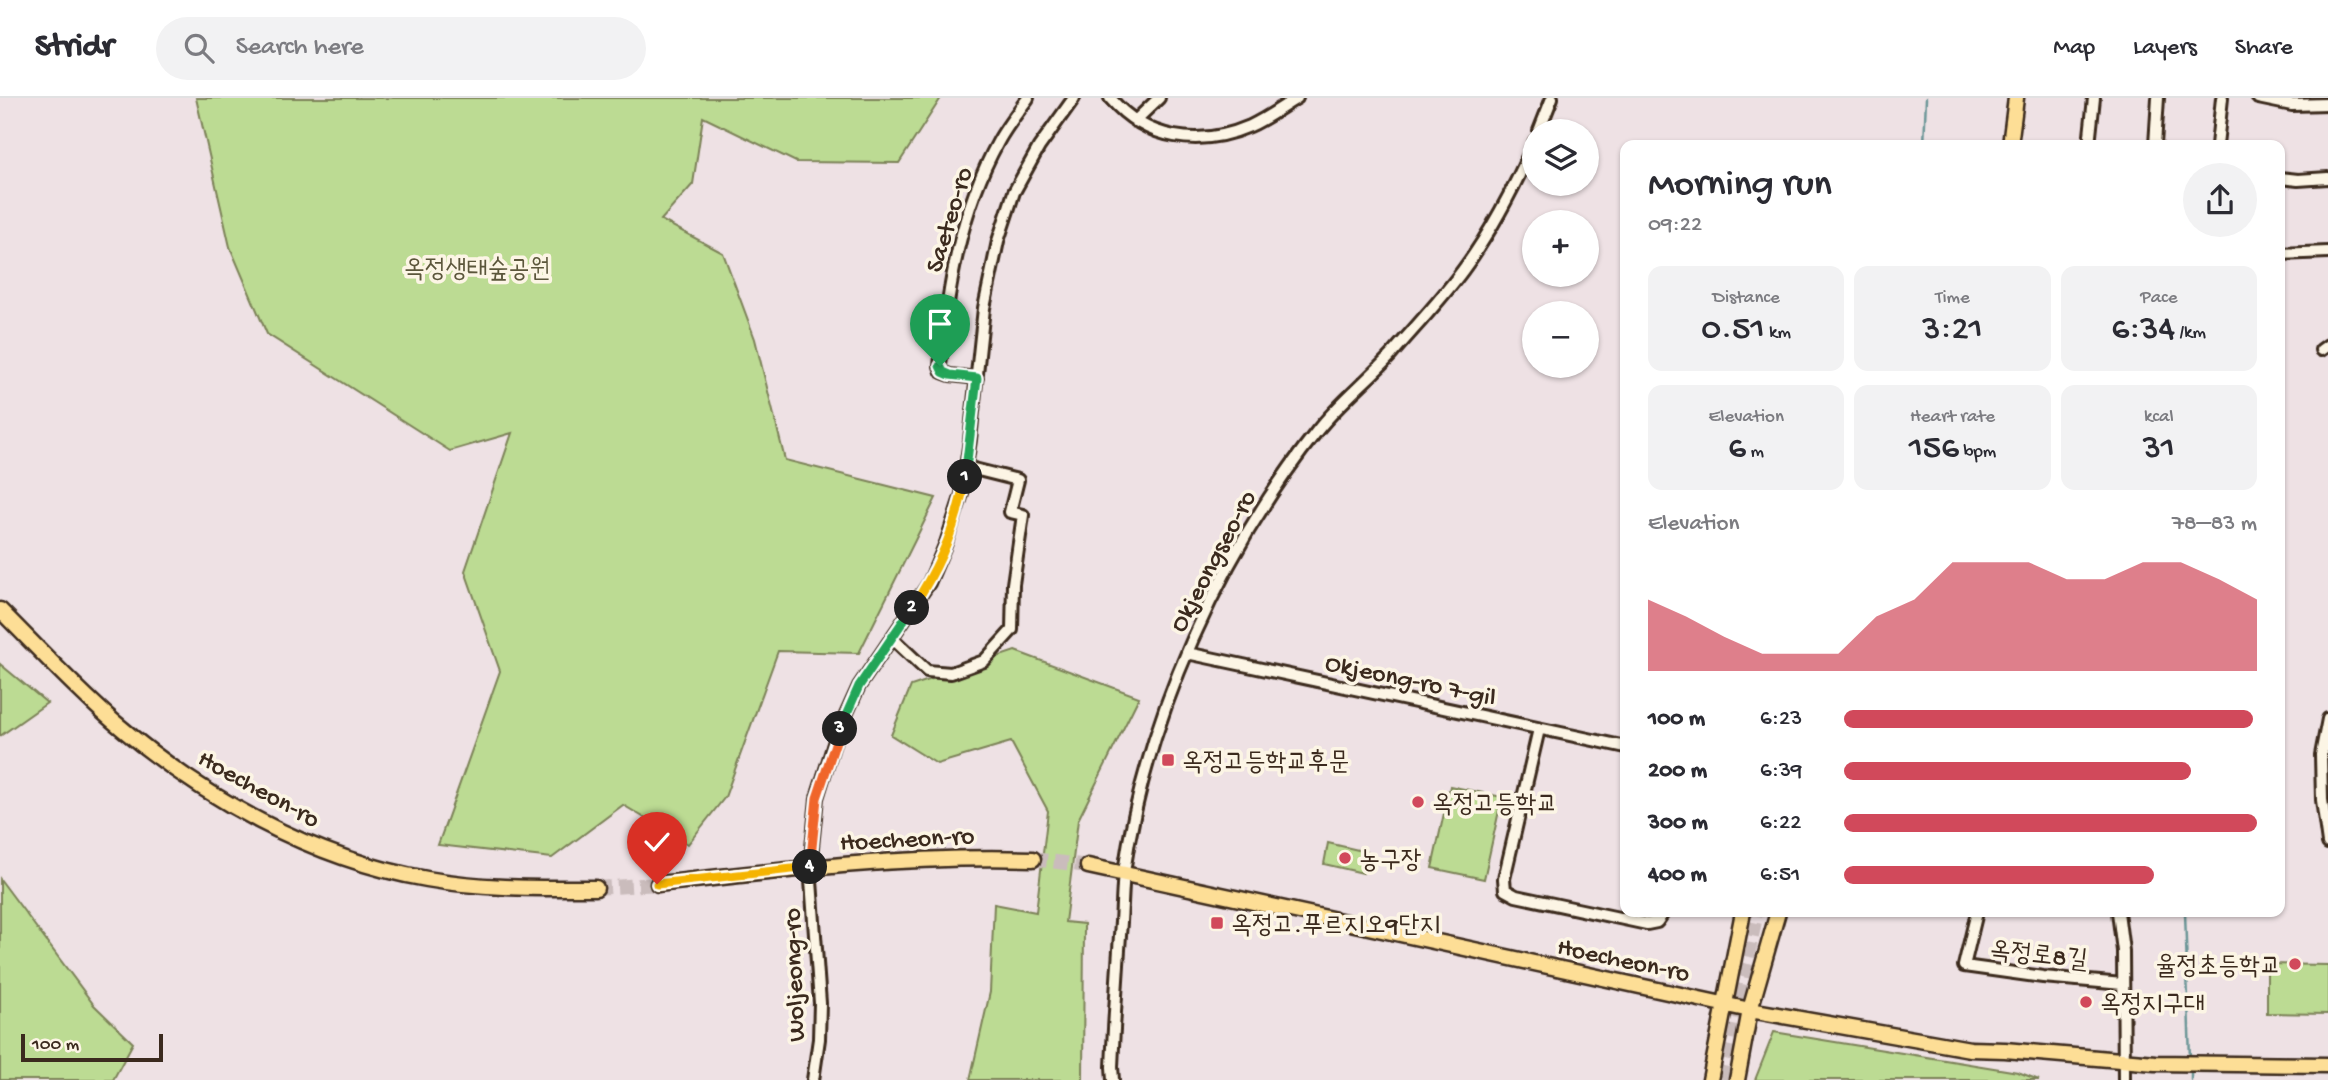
<!DOCTYPE html>
<html lang="en">
<head>
<meta charset="utf-8">
<style>
  :root { --surface:#fff; --page:#f2f2f3; --text:#2b2b33; --muted:#7c7c81; --line:#e1e1e2; --accent:#d1495b }
  body { margin:0; font-family:"Gochi Hand","Poor Story",sans-serif; background:var(--page); color:var(--text); height:100vh; display:flex; flex-direction:column; font-size:26px; white-space:nowrap }
  * { box-sizing:border-box; margin:0 }
  p { font-size:23px; color:var(--muted) }
  .icon { flex:none; width:38px; height:38px; fill:none; stroke:currentColor; stroke-width:2; stroke-linecap:round; stroke-linejoin:round }
  .map { position:relative; flex:1; overflow:hidden }
  .sheet { position:absolute; left:1620px; top:42px; width:665px; height:777px; display:flex; flex-direction:column; background:var(--surface); border-radius:14px; box-shadow:0 2px 5px #0004 }
  .sheet>* { flex:none }
  .tools { position:absolute; left:1522px; top:21px; display:grid; gap:14px }
  .tools a { display:grid; place-items:center; width:77px; height:77px; border-radius:50%; background:var(--surface); box-shadow:0 2px 5px #0004; font-size:35px }
  .scale { position:absolute; left:21px; bottom:18px; width:142px; box-sizing:border-box; padding-left:7px; border:4px solid #3b2a1e; border-top:0; font-size:19px; line-height:24px; white-space:nowrap; color:#3b2a1e; -webkit-text-stroke:5px #fcf5e5; paint-order:stroke }
  .pin { position:absolute; display:grid; place-items:center; width:60px; height:60px; color:#fff; margin:-72px -30px; border-radius:50% 50% 50% 0; rotate:-45deg; box-shadow:0 0 7px #0007 }
  .pin .icon { rotate:45deg }
  .km { position:absolute; width:35px; height:35px; margin:-18px; border-radius:50%; background:#222; color:#fff; font-size:19px; line-height:35px; text-align:center }
  .round { display:grid; place-items:center; flex:none; width:74px; height:74px; border-radius:37px; background:var(--page) }
  .head { display:flex; align-items:center; justify-content:space-between; height:119px; padding:0 28px }
  h1 { font-size:38px; font-weight:600; line-height:52px }
  .metrics { display:grid; grid-template-columns:repeat(3,1fr); gap:10px; height:119px; padding:7px 28px }
  .metrics div { display:grid; align-content:center; border-radius:14px; background:var(--page); text-align:center }
  .metrics b { font-size:35px; font-weight:600 }
  .metrics small { font-size:19px; font-weight:400 }
  .metrics p { font-size:19px }
  .chart { height:196px; padding:14px 28px }
  .chart p { display:flex; justify-content:space-between }
  .chart svg { width:100%; height:126px; margin-top:7px; fill:var(--accent); opacity:.7 }
  ul { padding:0 28px; list-style:none; font-size:23px }
  li { display:grid; grid-template-columns:112px 84px 1fr; align-items:center; height:52px }
  li i { height:18px; border-radius:9px; background:var(--accent) }
  header { display:flex; align-items:center; gap:42px; box-sizing:border-box; height:98px; padding:0 35px; background:var(--surface); border-bottom:2px solid var(--line) }
  header strong { font-size:33px }
  nav { display:flex; gap:38px; margin-inline-start:auto; font-size:24px }
  .search { width:490px; height:63px; background:var(--page); display:flex; align-items:center; gap:18px; box-sizing:border-box; padding:0 24px; border-radius:38px; color:var(--muted); font-size:26px }
  .map>svg:first-child { display:block }
  .green { fill:#bcdb93; stroke:#7c8258; stroke-width:2 }
  .lines { fill:none; stroke-linecap:round; stroke-linejoin:round }
  .stream { stroke:#6c9697; stroke-width:2.5 }
  .major-tunnel { stroke:#cabcbc; stroke-width:14; stroke-dasharray:14 7; stroke-linecap:butt }
  .minor-casing { stroke:#3b2a1e; stroke-width:16 }
  .major-casing { stroke:#3b2a1e; stroke-width:19 }
  .minor { stroke:#fcf5e5; stroke-width:10 }
  .major { stroke:#fdde96; stroke-width:14 }
  .split-1-casing { stroke:#fff; stroke-width:14 }
  .split-2-casing { stroke:#fff; stroke-width:14 }
  .split-3-casing { stroke:#fff; stroke-width:14 }
  .split-4-casing { stroke:#fff; stroke-width:14 }
  .split-5-casing { stroke:#fff; stroke-width:14 }
  .split-1 { stroke:#22a559; stroke-width:9 }
  .split-2 { stroke:#f5b400; stroke-width:9 }
  .split-3 { stroke:#22a559; stroke-width:9 }
  .split-4 { stroke:#f0652b; stroke-width:9 }
  .split-5 { stroke:#f5b400; stroke-width:9 }
  .poi-dot { fill:#d1495b; stroke:#fcf5e5; stroke-width:2.5 }
  .labels { text-anchor:middle; stroke-width:7; stroke-linejoin:round; paint-order:stroke }
  .street-label { font-size:26px; fill:#3b2a1e; stroke:#fcf5e5 }
  .park-label { font-size:26px; fill:#5b563b; stroke:#fcf5e5 }
  .poi-label { font-size:26px; fill:#3b2a1e; stroke:#fcf5e5; text-anchor:start }
</style>
</head>
<body>
<header>
<strong>Stridr</strong>
<div class="search"><svg class="icon" aria-label="search" viewBox="0 0 24 24"><circle cx="10" cy="10" r="6"/><path d="M15 15l6 6"/></svg>Search here</div>
<nav><a>Map</a><a>Layers</a><a>Share</a></nav>
</header>
<div class="map">
<svg width="2328" height="982" viewBox="0 0 2328 982">
  <rect width="100%" height="100%" fill="#eee1e4"/>
  <filter id="ink" filterUnits="userSpaceOnUse"><feTurbulence type="fractalNoise" baseFrequency=".0143" numOctaves="2"/><feDisplacementMap in="SourceGraphic" scale="14" xChannelSelector="R" yChannelSelector="G"/><feConvolveMatrix kernelMatrix="1 2 1 2 8 2 1 2 1" color-interpolation-filters="sRGB"/></filter>
  <g filter="url(#ink)">
    <path class="green" d="M 196,0 L 941,0 L 899,65 L 796,64 L 703,19 L 693,86 L 661,122 L 723,155 L 755,241 L 785,362 L 936,400 L 859,555 L 778,553 L 725,699 L 688,746 L 623,707 L 552,760 L 438,747 L 500,573 L 465,473 L 512,335 L 450,353 L 267,236 L 230,149 Z
      M 1015,553 L 1139,599 L 1078,722 L 1065,824 L 1084,826 L 1083,982 L 970,982 L 990,894 L 994,806 L 1036,814 L 1048,713 L 1011,644 L 937,666 L 891,637 L 911,588 Z
      M 0,566 L 47,605 L 0,638 Z
      M 1450,688 L 1502,699 L 1484,781 L 1432,770 Z
      M 1328,745 L 1367,754 L 1363,775 L 1324,766 Z
      M 0,781 L 94,907 L 133,945 L 113,982 L 0,982 Z
      M 2267,866 L 2328,867 L 2328,916 L 2267,915 Z
      M 1774,934 L 2018,974 L 2039,982 L 1755,982 Z"/>
    <g class="lines">
      <path class="stream" d="M 1924,47 L 1926,0
        M 2185,814 L 2190,961
        M 2191,971 L 2191,982"/>
      <path class="major-tunnel" d="M 1033,761 L 1088,768
        M 596,790 L 658,786
        M 1722,982 L 1757,814"/>
      <defs>
        <path id="minor" d="M 1110,0 C 1146,42 1199,50 1250,28 C 1266,21 1282,9 1297,0
          M 2258,0 L 2292,7 L 2328,6
          M 1135,23 L 1159,0
          M 1539,33 L 1552,0
          M 2089,47 L 2094,0
          M 2155,47 L 2158,0
          M 2217,47 L 2222,0
          M 2280,80 L 2298,82 L 2328,80
          M 2280,156 L 2328,154
          M 2321,252 L 2328,247
          M 977,280 L 950,277 L 942,274 L 940,268 C 948,190 960,113 998,44 C 1006,29 1018,14 1028,0
          M 892,540 L 927,573 L 951,575 L 984,563 L 1012,532 L 1013,486 L 1023,417 L 1010,414 L 1018,382 L 966,369
          M 1187,555 L 1626,649
          M 2328,621 L 2321,657 L 2322,702 L 2328,745
          M 1539,631 L 1504,781 L 1505,792 L 1516,798 L 1647,826 L 1657,824 L 1664,814
          M 1977,814 L 1964,868 L 2043,879 L 2123,886
          M 2118,814 L 2123,853 L 2124,982
          M 813,982 L 819,941 L 820,905 L 810,769 L 817,700 L 836,639 L 859,588 L 929,485 L 946,445 L 962,396 L 970,342 L 984,210 L 998,143 L 1014,94 L 1039,49 L 1074,0
          M 1113,982 L 1112,969 C 1114,925 1117,881 1120,837 C 1122,816 1122,795 1124,774 C 1146,620 1221,454 1317,333 C 1339,305 1367,283 1391,257 C 1415,229 1441,202 1463,172 C 1492,133 1515,88 1535,43"/>
        <path id="major" d="M 2010,47 L 2016,0
          M 0,512 C 37,549 73,588 113,623 C 202,699 311,761 427,781 C 483,791 539,790 596,790
          M 1088,768 L 1750,912 L 1970,951 L 2005,952 L 2155,965 L 2328,967
          M 658,786 C 782,772 908,757 1033,761
          M 1710,982 L 1743,814
          M 1737,982 L 1750,912 L 1778,814"/>
      </defs>
      <use href="#minor" class="minor-casing"/>
      <use href="#major" class="major-casing"/>
      <use href="#minor" class="minor"/>
      <use href="#major" class="major"/>
    </g>
  </g>
  <g class="lines" filter="url(#ink)">
    <defs>
      <path id="split-1" d="M 940,268 L 943,274 L 950,277 L 977,280 L 965,379"/>
      <path id="split-2" d="M 912,510 C 938,471 958,425 965,379"/>
      <path id="split-3" d="M 840,631 L 859,588 L 912,510"/>
      <path id="split-4" d="M 810,769 L 817,700 L 840,631"/>
      <path id="split-5" d="M 657,786 L 810,769"/>
    </defs>
    <use href="#split-1" class="split-1-casing"/>
    <use href="#split-2" class="split-2-casing"/>
    <use href="#split-3" class="split-3-casing"/>
    <use href="#split-4" class="split-4-casing"/>
    <use href="#split-5" class="split-5-casing"/>
    <use href="#split-1" class="split-1"/>
    <use href="#split-2" class="split-2"/>
    <use href="#split-3" class="split-3"/>
    <use href="#split-4" class="split-4"/>
    <use href="#split-5" class="split-5"/>
  </g>
  <g class="poi-dot">
    <rect x="1161" y="655" width="14" height="14" rx="3.5"/>
    <circle cx="1418" cy="704" r="7"/>
    <circle cx="1345" cy="760" r="7"/>
    <rect x="1210" y="818" width="14" height="14" rx="3.5"/>
    <circle cx="2295" cy="866" r="7"/>
    <circle cx="2086" cy="904" r="7"/>
  </g>
  <g class="labels">
    <g class="street-label">
      <text transform="translate(947 121) rotate(-73)" y="9">Saeteo-ro</text>
      <text transform="translate(1211 462) rotate(-62)" y="9">Okjeongseo-ro</text>
      <text transform="translate(1411 580) rotate(12)" y="9">Okjeong-ro 7-gil</text>
      <text transform="translate(260 689) rotate(29)" y="9">Hoecheon-ro</text>
      <text transform="translate(907 739) rotate(-3)" y="9">Hoecheon-ro</text>
      <text transform="translate(2039 855) rotate(6)" y="9">옥정로8길</text>
      <text transform="translate(1624 860) rotate(12)" y="9">Hoecheon-ro</text>
      <text transform="translate(792 877) rotate(-92)" y="9">Woljeong-ro</text>
    </g>
    <g class="park-label">
      <text x="477" y="178">옥정생태숲공원</text>
    </g>
    <g class="poi-label">
      <text x="1182" y="671">옥정고등학교후문</text>
      <text x="1432" y="713">옥정고등학교</text>
      <text x="1359" y="769">농구장</text>
      <text x="1231" y="834">옥정고.푸르지오9단지</text>
      <text x="2281" y="875" text-anchor="end">율정초등학교</text>
      <text x="2100" y="913">옥정지구대</text>
    </g>
  </g>
</svg>
<div class="tools">
<a><svg class="icon" aria-label="layers" viewBox="0 0 24 24"><path d="M12 4l9 5-9 5-9-5zM3 14l9 5 9-5"/></svg></a>
<a>+</a>
<a>−</a>
</div>
<div class="scale">100 m</div>
<div class="pin" style="left:940px;top:268px;background:#1e9e55"><svg class="icon" aria-label="arrive" viewBox="0 0 24 24"><path d="M6 21V4h12l-3 4 3 4H6"/></svg></div>
<div class="pin" style="left:657px;top:786px;background:#d93025"><svg class="icon" aria-label="check" viewBox="0 0 24 24"><path d="M5 12l5 5 9-10"/></svg></div>
<b class="km" style="left:965px;top:379px">1</b>
<b class="km" style="left:912px;top:510px">2</b>
<b class="km" style="left:840px;top:631px">3</b>
<b class="km" style="left:810px;top:769px">4</b>
<section class="sheet">
<div class="head"><div><h1>Morning run</h1><p>09:22</p></div><a class="round"><svg class="icon" aria-label="share" viewBox="0 0 24 24"><path d="M12 15V3M7 8l5-5 5 5M5 13v7h14v-7"/></svg></a></div>
<div class="metrics">
<div><p>Distance</p><b>0.51<small> km</small></b></div>
<div><p>Time</p><b>3:21</b></div>
<div><p>Pace</p><b>6:34<small> /km</small></b></div>
</div>
<div class="metrics">
<div><p>Elevation</p><b>6<small> m</small></b></div>
<div><p>Heart rate</p><b>156<small> bpm</small></b></div>
<div><p>kcal</p><b>31</b></div>
</div>
<div class="chart"><p><span>Elevation</span>78–83 m</p>
<svg viewBox="0 0 160 44" preserveAspectRatio="none"><path d="M0 44V19L10 25L20 32L30 38L40 38L50 38L60 25L70 19L80 6L90 6L100 6L110 12L120 12L130 6L140 6L150 12L160 19V44z"/></svg>
</div>
<ul>
<li><b>100 m</b>6:23<i style="width:99%"></i></li>
<li><b>200 m</b>6:39<i style="width:84%"></i></li>
<li><b>300 m</b>6:22<i style="width:100%"></i></li>
<li><b>400 m</b>6:51<i style="width:75%"></i></li>
</ul>
</section>
</div>
</body>
</html>
